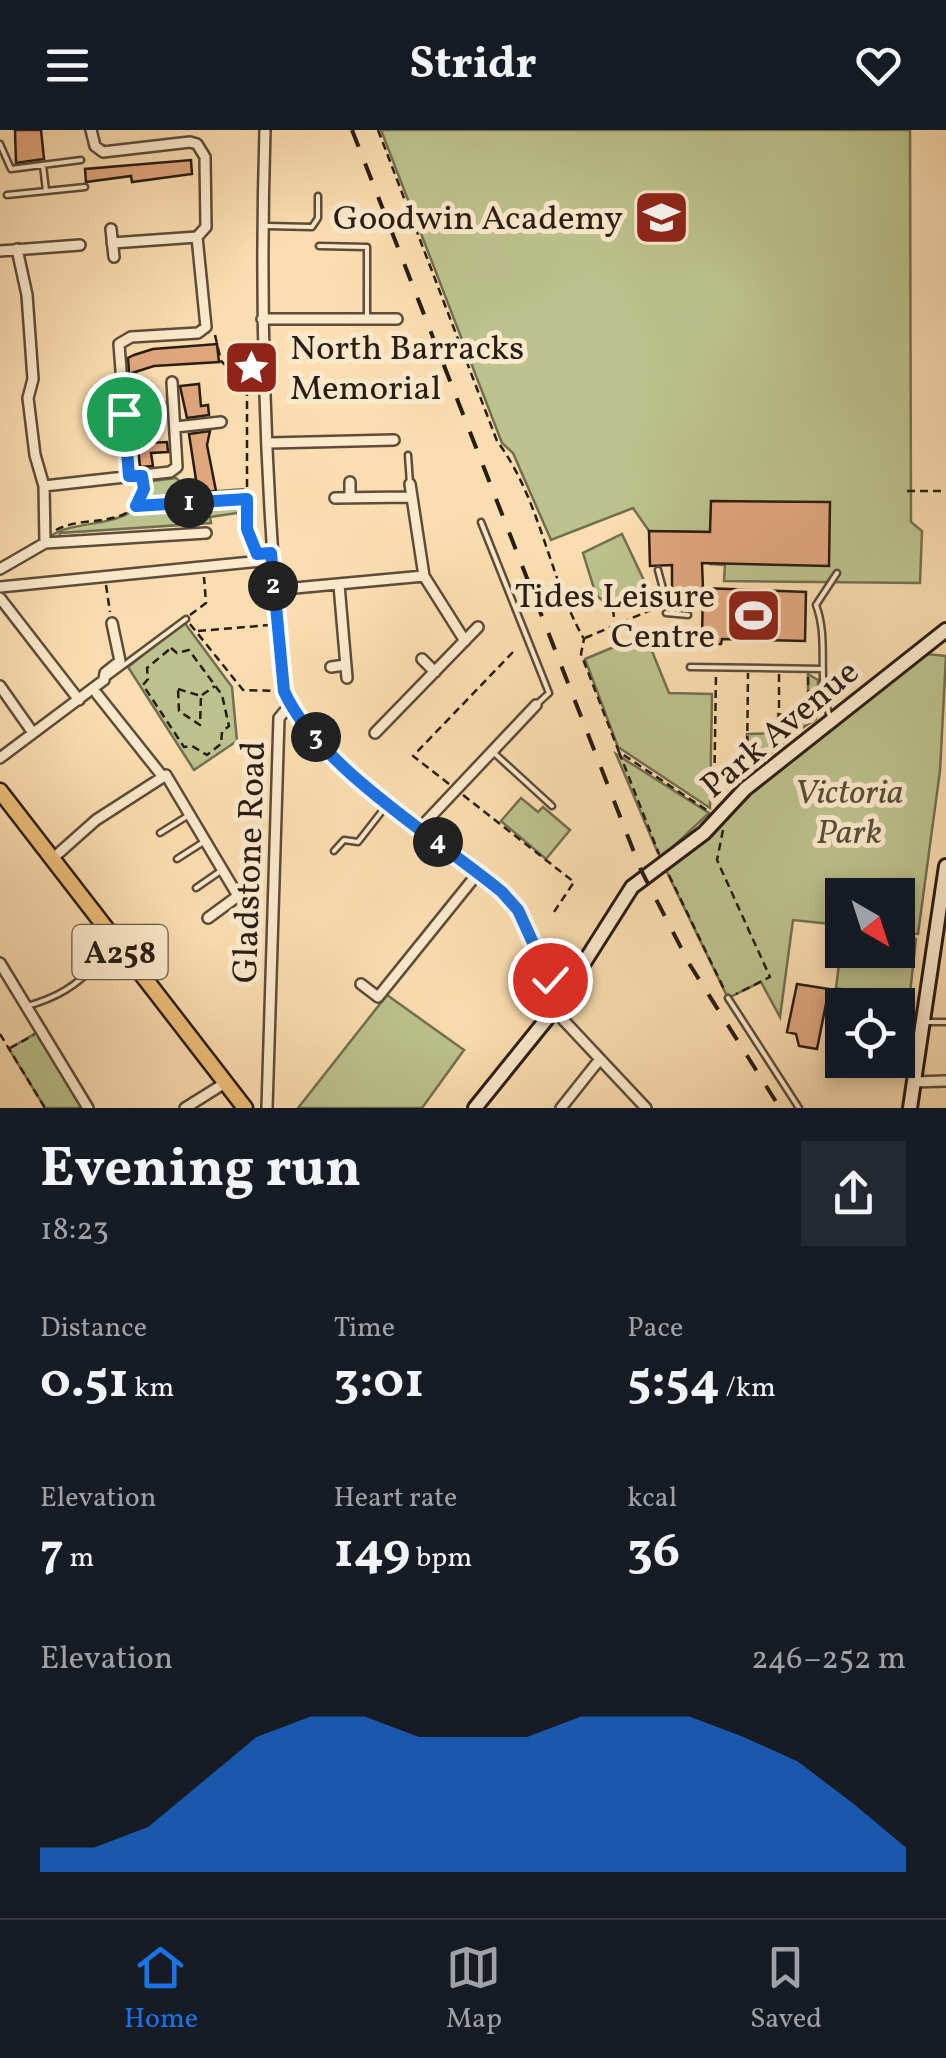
<!DOCTYPE html>
<html lang="en">
<head>
<meta charset="utf-8">
<style>
  :root { --surface:#171b24; --page:#242831; --text:#f1f3f6; --muted:#9ea1a6; --line:#363941; --accent:#1a73e8 }
  body { margin:0; font-family:Vollkorn,serif; background:var(--page); color:var(--text); height:100vh; display:flex; flex-direction:column; font-size:38px; white-space:nowrap }
  * { box-sizing:border-box; margin:0 }
  p { font-size:32px; color:var(--muted) }
  .icon { flex:none; width:55px; height:55px; fill:none; stroke:currentColor; stroke-width:2; stroke-linecap:round; stroke-linejoin:round }
  .map { position:relative; height:978px; overflow:hidden }
  .side { display:flex; flex-direction:column; background:var(--surface); flex:1 }
  .side>* { flex:none }
  .needle { width:65px; rotate:141deg }
  .buttons { position:absolute; left:825px; top:748px; display:grid; gap:20px }
  .buttons a { display:grid; place-items:center; width:90px; height:90px; border-radius:0px; background:var(--surface); box-shadow:0 5px 15px #0003; font-size:50px }
  .pin { position:absolute; display:grid; place-items:center; width:85px; height:85px; color:#fff; margin:-42px; border:5px solid #fff; border-radius:50%; box-shadow:0 2px 10px #0007 }
  .km { position:absolute; width:50px; height:50px; margin:-25px; border-radius:50%; background:#222; color:#fff; font-size:28px; line-height:50px; text-align:center }
  .round { display:grid; place-items:center; flex:none; width:105px; height:105px; border-radius:0px; background:var(--page) }
  .head { display:flex; align-items:center; justify-content:space-between; height:170px; padding:0 40px }
  h1 { font-size:55px; font-weight:700; line-height:75px }
  .stats { display:grid; grid-template-columns:repeat(3,1fr); gap:15px; height:170px; padding:10px 40px }
  .stats div { display:grid; align-content:center }
  .stats b { font-size:50px; font-weight:700 }
  .stats small { font-size:28px; font-weight:400 }
  .stats p { font-size:28px }
  .chart { height:280px; padding:20px 40px }
  .chart p { display:flex; justify-content:space-between }
  .chart svg { width:100%; height:180px; margin-top:10px; fill:var(--accent); opacity:.7 }
  header { display:flex; justify-content:space-between; align-items:center; height:130px; padding:0 40px; background:var(--surface); font-size:45px; font-weight:700 }
  .menu { display:flex; justify-content:space-around; align-items:center; height:140px; border-top:2px solid var(--line); background:var(--surface); font-size:28px; color:var(--muted) }
  .menu a { display:grid; justify-items:center; gap:5px }
  .menu .on { color:var(--accent) }
  .map>svg:first-child { display:block }
  .green { fill:#bcc28d; stroke:#726f4f; stroke-width:2.5 }
  .building { fill:#e0a67d; stroke:#291c11; stroke-width:2.5 }
  .lines { fill:none; stroke-linecap:round; stroke-linejoin:round }
  .lane-casing { stroke:#5d4c39; stroke-width:9 }
  .street-casing { stroke:#5d4c39; stroke-width:14 }
  .secondary-casing { stroke:#291c11; stroke-width:18 }
  .primary-casing { stroke:#291c11; stroke-width:19 }
  .path { stroke:#291c11; stroke-width:2.5; stroke-dasharray:8 5; stroke-linecap:butt }
  .lane { stroke:#fce9cc; stroke-width:4 }
  .street { stroke:#fce9cc; stroke-width:9 }
  .secondary { stroke:#fce9cc; stroke-width:12 }
  .primary { stroke:#edbe78; stroke-width:14 }
  .rail { stroke:#291c11; stroke-width:4; stroke-dasharray:18 18; stroke-linecap:butt }
  .route-casing { stroke:#fff; stroke-width:20 }
  .route { stroke:#1a73e8; stroke-width:12 }
  .labels { text-anchor:middle; stroke-width:10; stroke-linejoin:round; paint-order:stroke }
  .shield { fill:#fce9cc; stroke:#685a49; stroke-width:2.5 }
  .shield-label { font-size:32px; font-weight:bold; fill:#291c11 }
  .poi-label { font-size:35px; fill:#291c11; stroke:#fce9cc; text-anchor:end }
  .street-label { font-size:35px; fill:#291c11; stroke:#fce9cc }
  .park-label { font-size:35px; font-style:italic; fill:#554e36; stroke:#fce9cc }
</style>
</head>
<body>
<header><svg class="icon" aria-label="menu" viewBox="0 0 24 24"><path d="M4 6h16M4 12h16M4 18h16"/></svg>Stridr<svg class="icon" aria-label="heart" viewBox="0 0 24 24"><path d="M12 20l-8-8c-3-5 5-10 8-4 3-6 11-1 8 4z"/></svg></header>
<div class="map">
<svg width="946" height="978" viewBox="0 0 946 978">
  <rect width="100%" height="100%" fill="#faddb0"/>
  <filter id="stains"><feTurbulence type="fractalNoise" baseFrequency=".002" numOctaves="4"/><feColorMatrix values="0 0 0 0 .2 0 0 0 0 .09 0 0 0 0 .02 0 0 0 .5 -.17"/></filter>
  <radialGradient id="worn" r=".72"><stop offset=".6" stop-color="#630" stop-opacity="0"/><stop offset="1" stop-color="#630" stop-opacity=".3"/></radialGradient>
  <path class="green" d="M 381,0 L 910,0 L 911,392 L 922,401 L 920,453 L 724,451 L 725,435 L 710,434 L 710,402 L 649,401 L 633,378 L 551,410 L 513,323 L 502,313 Z
    M 176,348 L 194,363 L 243,359 L 244,382 L 210,387 L 211,393 L 60,403 L 60,410 L 53,411 L 49,407 C 79,385 143,404 145,352 Z
    M 622,404 L 648,459 L 613,479 L 596,465 L 583,423 Z
    M 184,492 L 232,557 L 237,611 L 194,640 L 128,537 Z
    M 645,504 L 669,563 L 712,564 L 710,678 L 618,617 L 585,529 Z
    M 916,523 L 946,526 L 940,641 L 918,804 L 898,802 L 898,765 L 842,765 L 842,795 L 793,790 L 780,887 L 761,852 L 728,868 L 664,736 L 745,659 Z
    M 808,544 L 818,550 L 816,589 L 779,613 L 748,647 L 747,604 L 778,603 L 778,584 L 808,588 Z
    M 616,624 L 709,683 L 661,728 L 657,721 Z
    M 521,668 L 538,682 L 543,677 L 570,700 L 546,729 L 501,691 Z
    M 898,806 L 916,809 L 909,872 L 836,858 L 842,811 L 842,820 L 898,820 Z
    M 387,865 L 464,920 L 422,978 L 298,978 Z
    M 41,900 L 88,978 L 45,978 L 9,919 Z"/>
  <path class="building" d="M 15,0 L 41,0 L 44,29 L 16,33 Z
    M 191,30 L 192,44 L 132,52 L 131,46 L 86,52 L 85,39 Z
    M 217,214 L 219,232 L 154,236 L 129,244 L 128,228 L 134,225 L 153,219 Z
    M 199,254 L 201,276 L 208,275 L 209,285 L 187,288 L 180,256 Z
    M 146,261 L 148,274 L 164,272 L 165,282 L 150,284 L 148,313 L 167,312 L 168,322 L 151,323 L 153,336 L 140,337 L 132,262 Z
    M 210,301 L 207,315 L 216,361 L 198,363 L 189,304 Z
    M 711,371 L 830,372 L 829,436 L 702,433 L 703,458 L 806,462 L 805,511 L 722,509 L 721,514 L 707,514 L 707,508 L 702,508 L 703,459 L 672,460 L 672,435 L 650,436 L 649,401 L 710,402 Z
    M 797,854 L 829,859 L 817,919 L 799,916 L 796,904 L 787,902 Z"/>
  <g class="lines">
    <defs>
      <path id="lane" d="M 0,14 L 11,39 L 81,30
        M 46,61 L 85,57
        M 7,65 L 46,61 L 43,35
        M 267,96 L 312,97 L 318,88 L 318,66
        M 319,116 L 367,117 L 367,189
        M 408,325 L 410,354
        M 481,392 L 549,563 L 536,575
        M 658,440 L 665,466 L 690,465
        M 666,483 L 688,485
        M 690,537 L 823,539
        M 108,547 L 186,489
        M 831,589 C 815,552 830,512 816,475 L 837,443
        M 493,622 L 552,676
        M 160,703 L 189,685
        M 334,721 L 344,710 L 358,712 L 386,676
        M 177,729 L 205,711
        M 196,758 L 222,740
        M 728,868 L 799,978
        M 27,876 C 56,868 77,856 97,833 L 88,819
        M 927,892 L 946,892"/>
      <path id="street" d="M 91,0 L 95,16 L 103,22 L 190,12 L 197,14 L 205,27 L 206,97 L 197,107 L 206,197 L 198,203 L 131,207 L 119,214 L 129,346
        M 265,0 C 259,187 266,375 284,561 C 328,659 448,697 514,776 C 537,803 535,838 564,861
        M 111,99 L 114,127
        M 112,113 L 197,107
        M 17,119 L 27,165 L 33,249 L 28,268 L 35,325 L 44,356
        M 0,121 L 80,115
        M 262,189 L 397,189
        M 176,297 L 221,292
        M 269,313 L 394,310
        M 350,352 L 350,368
        M 410,354 L 424,446 L 465,511
        M 335,368 L 410,367
        M 45,413 L 44,356 L 170,342 L 177,337 L 172,252
        M 0,439 L 45,413 L 206,403
        M 339,455 L 347,548
        M 0,457 L 271,430
        M 273,460 L 424,446
        M 0,468 L 79,570
        M 422,529 L 435,542
        M 331,537 L 345,535
        M 0,556 L 33,603
        M 97,564 L 163,647
        M 375,603 L 478,497
        M 0,628 L 104,550 L 105,543 L 120,531 L 112,493
        M 420,698 L 536,575
        M 51,730 L 96,690 L 166,645 L 238,766 L 208,788
        M 0,833 L 88,978
        M 361,854 L 378,867 L 478,743
        M 554,880 L 646,978
        M 913,952 L 946,951
        M 185,978 L 225,953
        M 267,978 L 279,588 L 290,575
        M 561,978 L 600,929"/>
      <path id="secondary" d="M 475,978 L 554,880 L 632,757 L 704,703 L 745,659 L 946,500
        M 910,978 L 946,736"/>
      <path id="primary" d="M 0,661 L 245,978"/>
    </defs>
    <use href="#lane" class="lane-casing"/>
    <use href="#street" class="street-casing"/>
    <use href="#secondary" class="secondary-casing"/>
    <use href="#primary" class="primary-casing"/>
    <path class="path" d="M 378,0 L 497,311 C 541,370 548,446 584,509 L 581,524 L 619,622 L 708,681
      M 215,205 L 221,231 L 247,255 L 247,399 L 256,421
      M 907,361 L 946,361
      M 138,376 L 244,369
      M 56,400 C 87,383 134,402 144,357
      M 106,455 L 110,482
      M 613,479 L 615,496
      M 190,485 L 206,473 L 204,447
      M 190,494 L 243,560 L 276,561
      M 198,501 L 270,495
      M 585,508 L 665,474
      M 171,518 L 177,523 L 189,520 L 222,565 L 229,596 L 222,602 L 221,614 L 207,625 L 192,616 L 184,617 L 143,555 L 148,549 L 147,538 Z
      M 779,544 L 779,611
      M 808,547 L 809,594
      M 178,559 L 201,566 L 200,595 L 179,581 Z
      M 202,565 L 215,556
      M 619,622 L 659,724
      M 761,631 L 793,605
      M 747,640 L 748,543
      M 449,654 L 413,626 L 513,522
      M 463,665 L 574,752 L 554,782
      M 714,672 L 716,545
      M 723,700 L 717,730 L 770,847 L 736,864
      M 669,745 L 724,859
      M 0,904 L 45,978
      M 10,918 L 34,905"/>
    <use href="#lane" class="lane"/>
    <use href="#street" class="street"/>
    <use href="#secondary" class="secondary"/>
    <use href="#primary" class="primary"/>
    <path class="rail" d="M 352,0 L 641,740 L 690,835 L 780,978"/>
  </g>
  <g class="lines">
    <defs>
      <path id="route" d="M 124,284 L 129,346 L 142,346 L 144,359 L 136,376 L 247,369 L 247,399 L 257,424 L 271,423 L 284,561 C 317,636 438,709 502,762 L 518,780 L 550,850"/>
    </defs>
    <use href="#route" class="route-casing"/>
    <use href="#route" class="route"/>
  </g>
  <defs>
    <symbol id="school-square" viewBox="-11 -11 22 22"><rect x="-9" y="-9" width="18" height="18" rx="4" fill="#8f2418" stroke="#fce9cc"/><path d="M0-5L7-2L0 1L-7-2ZM-4 1L0 2.5L4 1V4Q0 6-4 4Z" fill="#fff"/></symbol>
    <symbol id="sight-square" viewBox="-11 -11 22 22"><rect x="-9" y="-9" width="18" height="18" rx="4" fill="#8f2418" stroke="#fce9cc"/><path d="M0-6L1.8-2.2L6-1.7L2.9 1.2L3.7 5.4L0 3.3L-3.7 5.4L-2.9 1.2L-6-1.7L-1.8-2.2Z" fill="#fff"/></symbol>
    <symbol id="stadium-square" viewBox="-11 -11 22 22"><rect x="-9" y="-9" width="18" height="18" rx="4" fill="#8f2418" stroke="#fce9cc"/><path d="M0-5a6.5 5 0 1 0 0 10a6.5 5 0 1 0 0-10ZM-3.5-1.8h7v3.6h-7Z" fill="#fff"/></symbol>
  </defs>
  <g fill-rule="evenodd">
    <use href="#school-square" x="630" y="56" width="63" height="63"/>
    <use href="#sight-square" x="220" y="206" width="63" height="63"/>
    <use href="#stadium-square" x="722" y="454" width="63" height="63"/>
  </g>
  <g class="labels">
    <rect class="shield" x="72.5" y="795" width="95" height="54" rx="8"/>
    <g class="shield-label">
      <text x="120" y="833">A258</text>
    </g>
    <g class="poi-label">
      <text x="623" y="99">Goodwin Academy</text>
      <text x="290" y="229" text-anchor="start">North Barracks<tspan x="290" dy="40">Memorial</tspan></text>
      <text x="715" y="477">Tides Leisure<tspan x="715" dy="40">Centre</tspan></text>
    </g>
    <g class="street-label">
      <text transform="translate(779 598) rotate(-40)" y="12">Park Avenue</text>
      <text transform="translate(248 732) rotate(-88)" y="12">Gladstone Road</text>
    </g>
    <g class="park-label">
      <text x="849" y="673">Victoria<tspan x="849" dy="40">Park</tspan></text>
    </g>
  </g>
  <rect width="100%" height="100%" filter="url(#stains)"/>
  <rect width="100%" height="100%" fill="url(#worn)"/>
</svg>
<div class="buttons">
<a><svg class="needle" viewBox="-14 -14 28 28"><path d="M0-13l5 13h-10z" fill="#e53935"/><path d="M0 13l5-13h-10z" fill="#9ea1a6"/></svg></a>
<a><svg class="icon" aria-label="locate" viewBox="0 0 24 24"><circle cx="12" cy="12" r="6"/><path d="M12 2v4M12 18v4M2 12h4M18 12h4"/></svg></a>
</div>
<div class="pin" style="left:124px;top:284px;background:#1e9e55"><svg class="icon" aria-label="arrive" viewBox="0 0 24 24"><path d="M6 21V4h12l-3 4 3 4H6"/></svg></div>
<div class="pin" style="left:550px;top:850px;background:#d93025"><svg class="icon" aria-label="check" viewBox="0 0 24 24"><path d="M5 12l5 5 9-10"/></svg></div>
<b class="km" style="left:189px;top:373px">1</b>
<b class="km" style="left:273px;top:456px">2</b>
<b class="km" style="left:316px;top:607px">3</b>
<b class="km" style="left:438px;top:712px">4</b>
</div>
<section class="side">
<div class="head"><div><h1>Evening run</h1><p>18:23</p></div><a class="round"><svg class="icon" aria-label="share" viewBox="0 0 24 24"><path d="M12 15V3M7 8l5-5 5 5M5 13v7h14v-7"/></svg></a></div>
<div class="stats">
<div><p>Distance</p><b>0.51<small> km</small></b></div>
<div><p>Time</p><b>3:01</b></div>
<div><p>Pace</p><b>5:54<small> /km</small></b></div>
</div>
<div class="stats">
<div><p>Elevation</p><b>7<small> m</small></b></div>
<div><p>Heart rate</p><b>149<small> bpm</small></b></div>
<div><p>kcal</p><b>36</b></div>
</div>
<div class="chart"><p><span>Elevation</span>246–252 m</p>
<svg viewBox="0 0 160 44" preserveAspectRatio="none"><path d="M0 44V38L10 38L20 33L30 22L40 11L50 6L60 6L70 11L80 11L90 11L100 6L110 6L120 6L130 11L140 17L150 27L160 38V44z"/></svg>
</div>
</section>
<nav class="menu">
<a class="on"><svg class="icon" aria-label="home" viewBox="0 0 24 24"><path d="M3 11l9-7 9 7M6 9v11h12V9"/></svg>Home</a>
<a><svg class="icon" aria-label="map" viewBox="0 0 24 24"><path d="M3 6l6-2 6 2 6-2v14l-6 2-6-2-6 2zM9 4v14M15 6v14"/></svg>Map</a>
<a><svg class="icon" aria-label="saved" viewBox="0 0 24 24"><path d="M7 4h10v16l-5-4-5 4z"/></svg>Saved</a>
</nav>
</body>
</html>
